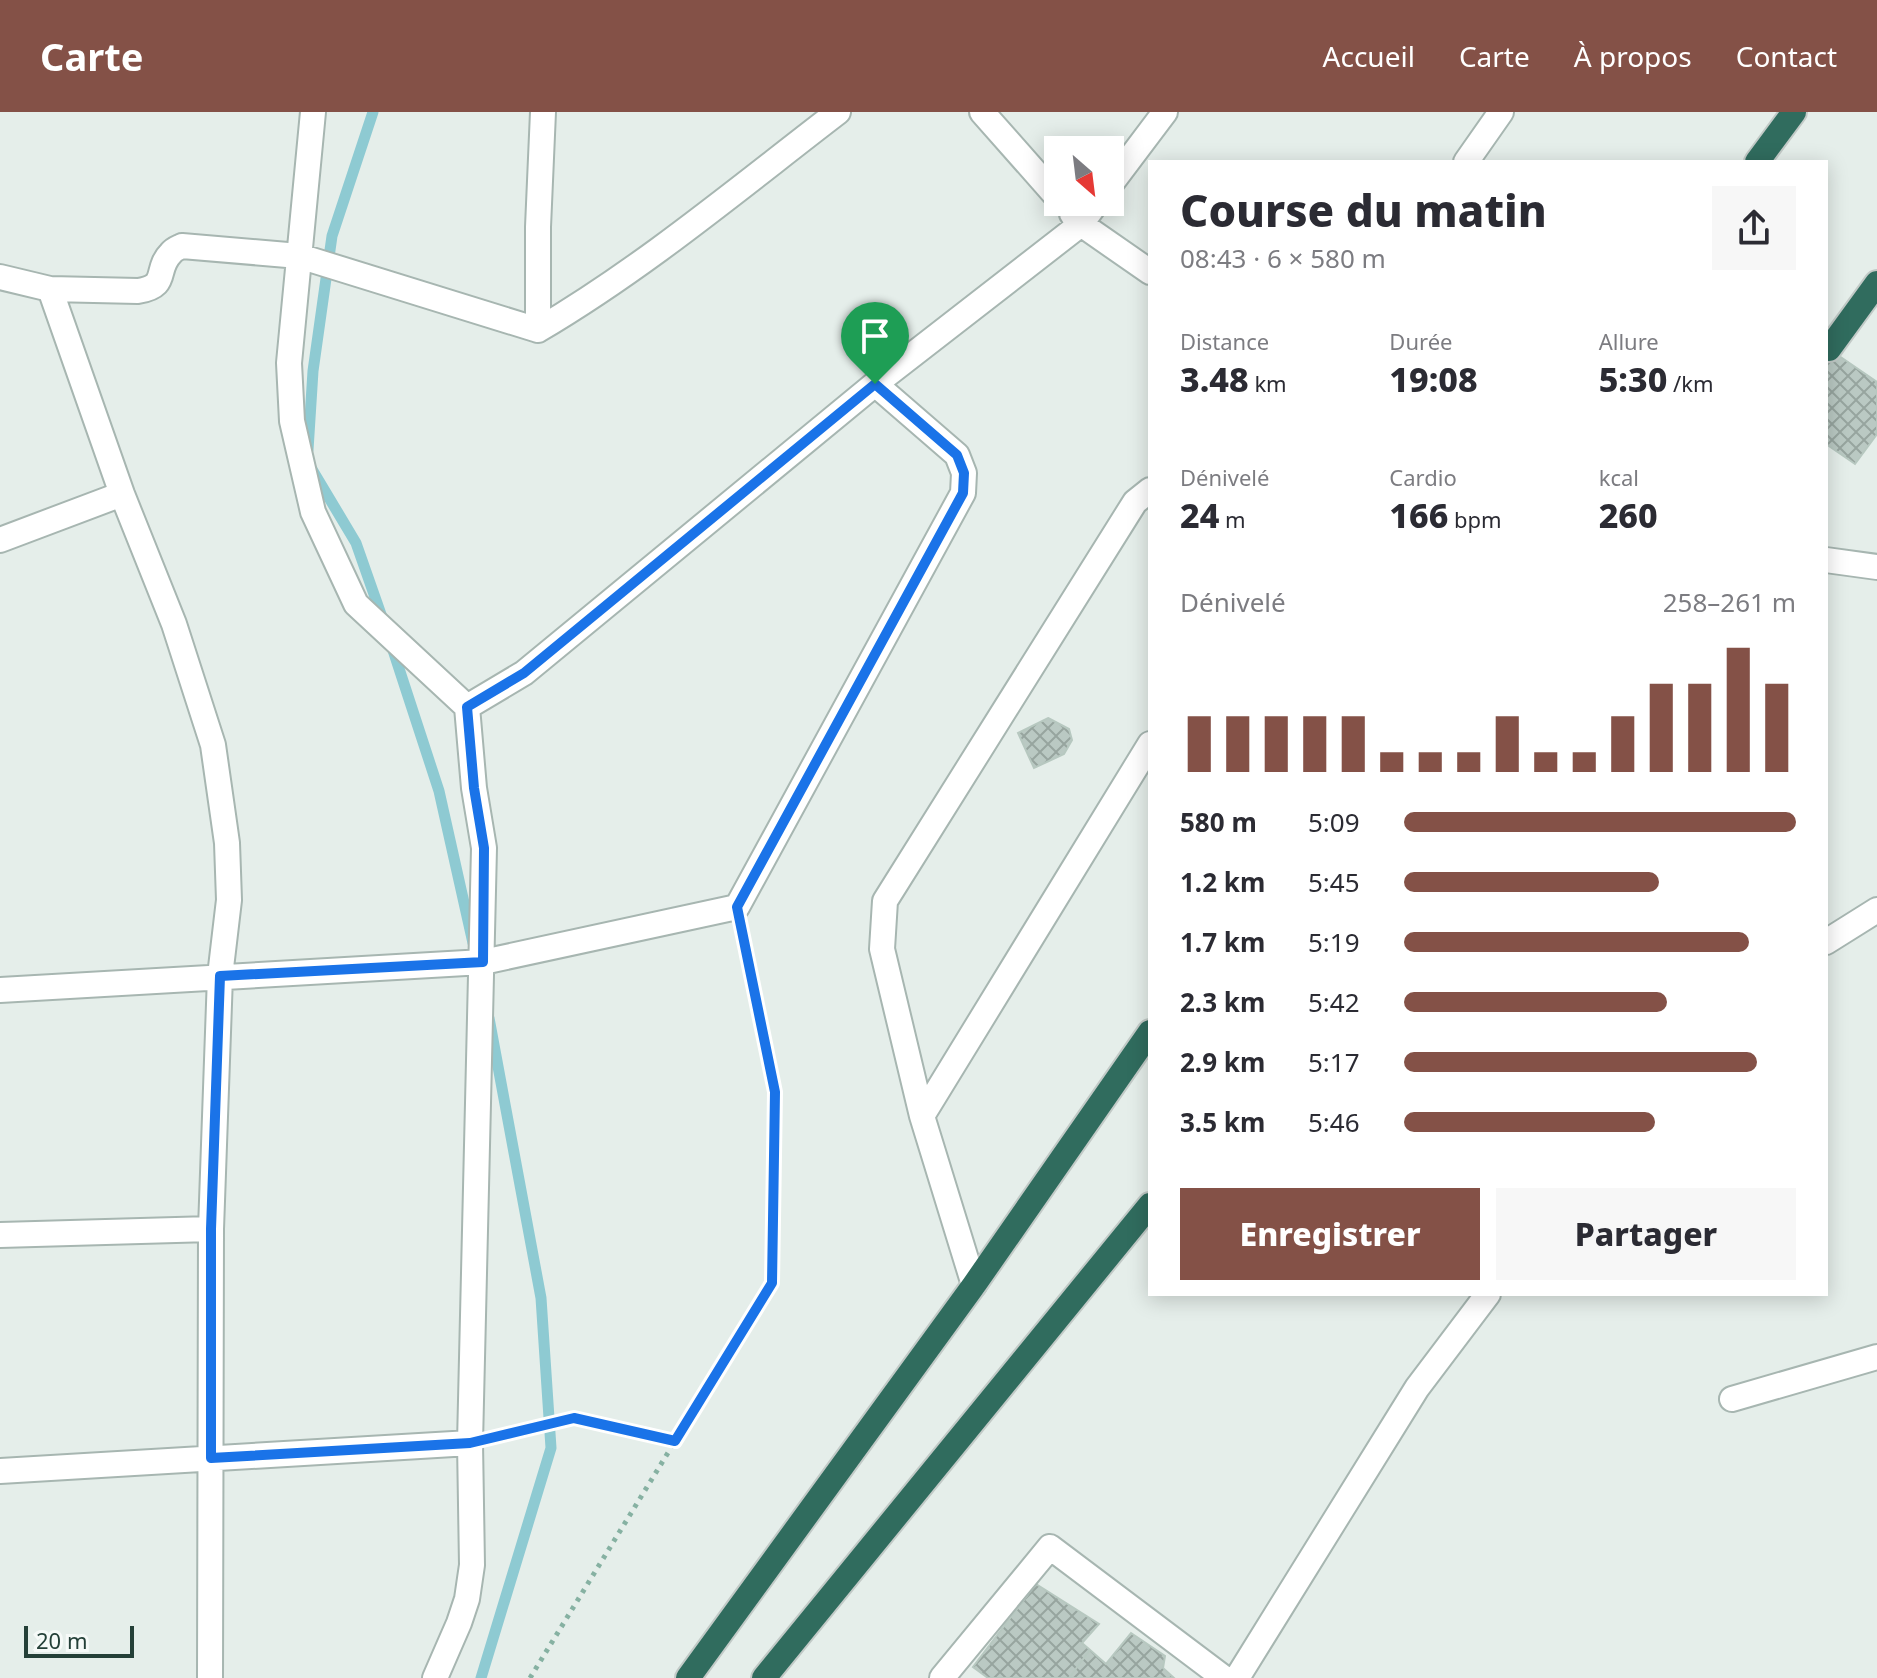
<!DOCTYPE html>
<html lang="fr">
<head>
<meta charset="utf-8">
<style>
  :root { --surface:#fff; --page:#f7f7f7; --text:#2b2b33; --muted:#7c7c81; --accent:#845147 }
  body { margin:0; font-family:"Noto Sans",sans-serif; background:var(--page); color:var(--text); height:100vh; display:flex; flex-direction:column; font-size:30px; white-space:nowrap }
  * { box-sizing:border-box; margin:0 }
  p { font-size:26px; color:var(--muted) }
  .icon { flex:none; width:44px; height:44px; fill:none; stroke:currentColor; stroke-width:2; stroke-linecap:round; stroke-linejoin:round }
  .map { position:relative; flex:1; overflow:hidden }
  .sheet { position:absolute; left:1148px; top:48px; width:680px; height:1136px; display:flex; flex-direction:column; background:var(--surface); border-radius:0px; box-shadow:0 4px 20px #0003 }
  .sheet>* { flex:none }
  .needle { width:52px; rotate:152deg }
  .fabs { position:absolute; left:1044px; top:24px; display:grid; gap:16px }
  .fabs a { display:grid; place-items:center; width:80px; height:80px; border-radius:0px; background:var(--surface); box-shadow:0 4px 20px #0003; font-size:40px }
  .scale { position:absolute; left:24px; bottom:20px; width:110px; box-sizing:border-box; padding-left:8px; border:4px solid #244038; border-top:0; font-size:22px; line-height:28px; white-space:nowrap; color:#244038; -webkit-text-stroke:6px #f6faf8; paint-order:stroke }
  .pin { position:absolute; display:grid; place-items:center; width:68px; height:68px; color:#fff; margin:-82px -34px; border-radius:50% 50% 50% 0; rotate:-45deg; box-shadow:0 0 8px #0007 }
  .pin .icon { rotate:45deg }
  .round { display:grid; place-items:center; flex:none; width:84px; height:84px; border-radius:0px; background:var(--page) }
  .headline { display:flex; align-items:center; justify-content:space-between; height:136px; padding:0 32px }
  h1 { font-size:44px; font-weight:800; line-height:60px }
  .figures { display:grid; grid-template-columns:repeat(3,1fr); gap:12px; height:136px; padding:8px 32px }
  .figures div { display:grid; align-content:center }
  .figures b { font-size:34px; font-weight:800 }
  .figures small { font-size:22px; font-weight:400 }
  .figures p { font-size:22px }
  .chart { height:224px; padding:16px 32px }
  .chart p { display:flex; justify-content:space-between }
  .chart svg { width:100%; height:144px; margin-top:8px; stroke:var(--accent); stroke-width:6 }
  .button { display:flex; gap:16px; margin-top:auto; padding:16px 32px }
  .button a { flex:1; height:92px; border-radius:0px; background:var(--accent); color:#fff; font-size:32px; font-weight:800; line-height:92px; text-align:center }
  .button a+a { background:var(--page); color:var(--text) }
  ul { padding:0 32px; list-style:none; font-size:26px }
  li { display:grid; grid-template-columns:128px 96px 1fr; align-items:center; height:60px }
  li i { height:20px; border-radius:10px; background:var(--accent) }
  header { display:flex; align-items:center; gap:48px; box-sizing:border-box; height:112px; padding:0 40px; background:var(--accent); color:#fff }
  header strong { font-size:38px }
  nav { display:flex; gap:44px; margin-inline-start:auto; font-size:28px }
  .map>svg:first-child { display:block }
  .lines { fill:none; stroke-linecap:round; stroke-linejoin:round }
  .stream { stroke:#8ecad2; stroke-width:11 }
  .building { fill:url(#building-cross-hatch); stroke:#b7c8c0; stroke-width:2 }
  .minor-casing { stroke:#a7b6b1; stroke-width:28 }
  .highway-casing { stroke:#c2cac7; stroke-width:28 }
  .path { stroke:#86b1a2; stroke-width:5; stroke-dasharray:4 6; stroke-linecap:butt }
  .minor { stroke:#fff; stroke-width:24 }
  .highway { stroke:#306c5e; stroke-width:24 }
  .route-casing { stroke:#fff; stroke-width:16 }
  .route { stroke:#1a73e8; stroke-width:10 }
</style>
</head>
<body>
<header>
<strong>Carte</strong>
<nav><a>Accueil</a><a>Carte</a><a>À propos</a><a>Contact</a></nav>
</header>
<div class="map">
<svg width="1877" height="1566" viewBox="0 0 1877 1566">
  <defs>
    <pattern id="building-cross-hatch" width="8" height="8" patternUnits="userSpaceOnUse" patternTransform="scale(2)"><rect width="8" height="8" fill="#bac9c3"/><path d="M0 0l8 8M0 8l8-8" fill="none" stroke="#97a59f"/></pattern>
  </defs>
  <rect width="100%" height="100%" fill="#e5eeea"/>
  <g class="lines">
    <path class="stream" d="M 308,338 L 313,259 L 332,124 L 373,0
      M 310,354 L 356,431 L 383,508
      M 391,532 L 439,679 L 473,831
      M 481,1566 L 551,1336 L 541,1186 L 489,906"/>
  </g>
  <path class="building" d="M 1826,235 L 1877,270 L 1877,322 L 1855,352 L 1826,332 Z
    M 1048,606 L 1069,617 L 1072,628 L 1064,642 L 1034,656 L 1018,621 Z
    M 1036,1472 L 1099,1512 L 1082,1531 L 1090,1538 L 1069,1566 L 988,1566 L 973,1555 Z
    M 1131,1521 L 1165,1544 L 1163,1556 L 1174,1566 L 1069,1566 L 1090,1538 L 1106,1552 Z"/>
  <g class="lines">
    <defs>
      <path id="minor" d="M 313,0 L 289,251 L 292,309 L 313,400 L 356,492 L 467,595
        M 982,0 L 1058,86
        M 1466,50 L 1501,0
        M 1110,73 L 1165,0
        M 1072,102 L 1081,112 L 1150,160
        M 0,165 L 50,177 L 138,179 C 170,174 154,158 171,141 C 174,137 178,136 182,134 L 299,144 L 538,218 C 645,155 740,75 838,0
        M 50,177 L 122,382 L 174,512 L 213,633 L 227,731 L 229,788 L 220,864 L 211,1117 L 210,1566
        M 538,218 L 538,115 L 543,0
        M 0,428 L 122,382
        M 1826,448 L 1877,455
        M 1826,830 L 1877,798
        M 0,878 L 483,850 L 737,795 L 963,381 L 964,361 L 957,343 L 875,272
        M 922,1004 L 1150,632
        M 0,1123 L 211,1117
        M 974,1173 L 922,1004 L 882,837 L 885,789 L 1135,390 L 1150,378
        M 1732,1287 L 1877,1245
        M 0,1359 L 470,1331
        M 435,1566 L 459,1511 L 467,1487 L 472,1453 L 470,1331 L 484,736 L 474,676 L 467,595 L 524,561 L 875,272 L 1081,112 L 1097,90
        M 942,1566 L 1050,1435 L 1224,1566
        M 1237,1566 L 1417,1276 L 1488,1182"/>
      <path id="highway" d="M 1757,50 L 1794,0
        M 1829,237 L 1877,171
        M 688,1566 L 974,1173 L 1150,920
        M 764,1566 L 1150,1093"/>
    </defs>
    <use href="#minor" class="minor-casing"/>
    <use href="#highway" class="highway-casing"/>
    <path class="path" d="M 500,1324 L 574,1306 L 675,1329
      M 530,1566 L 772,1171 L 775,980 L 743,822"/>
    <use href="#minor" class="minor"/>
    <use href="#highway" class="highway"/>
  </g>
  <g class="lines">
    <defs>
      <path id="route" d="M 875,272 L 957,343 L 964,361 L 963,381 L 737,795 L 775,980 L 772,1171 L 675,1329 L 574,1306 L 470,1331 L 211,1346 L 211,1117 L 220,864 L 483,850 L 484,736 L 474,676 L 467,595 L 524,561 Z"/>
    </defs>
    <use href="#route" class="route-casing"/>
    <use href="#route" class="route"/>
  </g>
</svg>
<div class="fabs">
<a><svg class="needle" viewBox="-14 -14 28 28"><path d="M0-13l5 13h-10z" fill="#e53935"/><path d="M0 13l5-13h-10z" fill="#7c7c81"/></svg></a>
</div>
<div class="scale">20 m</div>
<div class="pin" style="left:875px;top:272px;background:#1e9e55"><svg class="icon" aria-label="arrive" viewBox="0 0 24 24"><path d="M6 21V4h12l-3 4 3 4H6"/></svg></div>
<section class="sheet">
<div class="headline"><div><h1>Course du matin</h1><p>08:43 · 6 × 580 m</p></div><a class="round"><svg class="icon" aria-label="share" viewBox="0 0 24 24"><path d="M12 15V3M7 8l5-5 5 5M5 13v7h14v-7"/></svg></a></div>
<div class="figures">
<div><p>Distance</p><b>3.48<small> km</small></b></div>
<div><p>Durée</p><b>19:08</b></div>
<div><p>Allure</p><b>5:30<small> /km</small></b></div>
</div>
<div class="figures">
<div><p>Dénivelé</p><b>24<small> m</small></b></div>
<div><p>Cardio</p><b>166<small> bpm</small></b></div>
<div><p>kcal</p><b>260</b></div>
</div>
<div class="chart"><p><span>Dénivelé</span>258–261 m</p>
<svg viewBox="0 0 160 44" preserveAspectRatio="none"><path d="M5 44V27M15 44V27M25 44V27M35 44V27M45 44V27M55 44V38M65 44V38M75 44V38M85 44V27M95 44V38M105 44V38M115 44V27M125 44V17M135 44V17M145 44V6M155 44V17"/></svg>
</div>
<ul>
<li><b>580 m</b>5:09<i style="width:100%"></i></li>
<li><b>1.2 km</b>5:45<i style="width:65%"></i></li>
<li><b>1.7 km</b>5:19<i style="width:88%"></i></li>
<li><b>2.3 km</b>5:42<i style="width:67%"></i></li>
<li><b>2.9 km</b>5:17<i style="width:90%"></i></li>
<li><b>3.5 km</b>5:46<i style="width:64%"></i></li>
</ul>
<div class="button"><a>Enregistrer</a><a>Partager</a></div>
</section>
</div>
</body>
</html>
